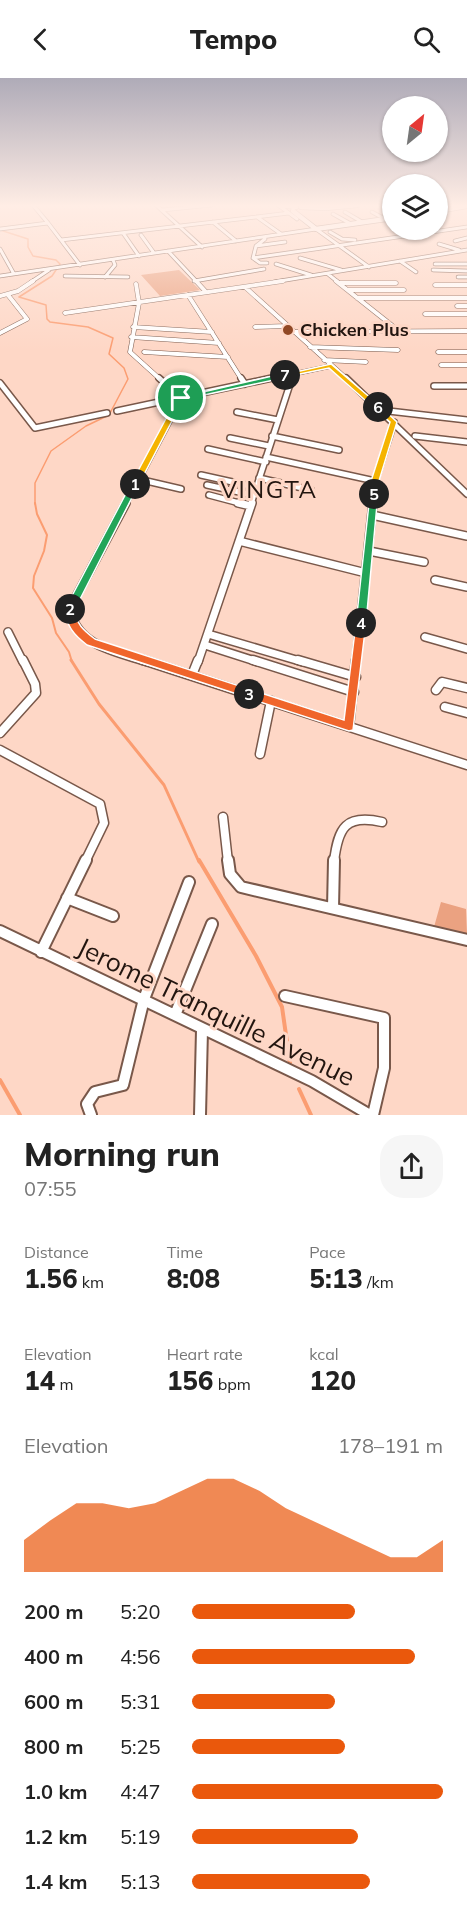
<!DOCTYPE html>
<html lang="en">
<head>
<meta charset="utf-8">
<style>
  :root { --surface:#fff; --page:#f6f6f6; --text:#222; --muted:#767676; --accent:#ea580c }
  body { margin:0; font-family:Mulish,sans-serif; background:var(--page); color:var(--text); height:100vh; display:flex; flex-direction:column; font-size:22px; white-space:nowrap }
  * { box-sizing:border-box; margin:0 }
  p { font-size:20px; color:var(--muted) }
  .icon { flex:none; width:33px; height:33px; fill:none; stroke:currentColor; stroke-width:2; stroke-linecap:round; stroke-linejoin:round }
  .map { position:relative; height:1037px; overflow:hidden }
  .details { display:flex; flex-direction:column; background:var(--surface); flex:1 }
  .details>* { flex:none }
  .needle { width:39px; rotate:29deg }
  .tools { position:absolute; left:382px; top:18px; display:grid; gap:12px }
  .tools a { display:grid; place-items:center; width:66px; height:66px; border-radius:50%; background:var(--surface); box-shadow:0 2px 4px #0004; font-size:30px }
  .pin { position:absolute; display:grid; place-items:center; width:51px; height:51px; color:#fff; margin:-26px; border:3px solid #fff; border-radius:50%; box-shadow:0 2px 6px #0007 }
  .km { position:absolute; width:30px; height:30px; margin:-15px; border-radius:50%; background:#222; color:#fff; font-size:16px; line-height:30px; text-align:center }
  .round { display:grid; place-items:center; flex:none; width:63px; height:63px; border-radius:24px; background:var(--page) }
  .headline { display:flex; align-items:center; justify-content:space-between; height:102px; padding:0 24px }
  h1 { font-size:33px; font-weight:800; line-height:45px }
  .figures { display:grid; grid-template-columns:repeat(3,1fr); gap:9px; height:102px; padding:6px 24px }
  .figures div { display:grid; align-content:center }
  .figures b { font-size:26px; font-weight:800 }
  .figures small { font-size:16px; font-weight:400 }
  .figures p { font-size:16px }
  .chart { height:168px; padding:12px 24px }
  .chart p { display:flex; justify-content:space-between }
  .chart svg { width:100%; height:108px; margin-top:6px; fill:var(--accent); opacity:.7 }
  ul { padding:0 24px; list-style:none; font-size:20px }
  li { display:grid; grid-template-columns:96px 72px 1fr; align-items:center; height:45px }
  li i { height:15px; border-radius:8px; background:var(--accent) }
  header { display:flex; justify-content:space-between; align-items:center; height:78px; padding:0 24px; background:var(--surface); font-size:27px; font-weight:800 }
  .map>svg:first-child { display:block }
  .green { fill:#eba281 }
  .lines { fill:none; stroke-linecap:round; stroke-linejoin:round }
  .stream-far3 { stroke:#fb9d71; stroke-width:1.5 }
  .stream-far2 { stroke:#fb9d71; stroke-width:2 }
  .stream-far1 { stroke:#fb9d71; stroke-width:3 }
  .stream { stroke:#fb9d71; stroke-width:4 }
  .street-far5-casing { stroke:#79584a; stroke-width:4.5 }
  .street-far4-casing { stroke:#79584a; stroke-width:5 }
  .street-far3-casing { stroke:#79584a; stroke-width:8 }
  .street-far2-casing { stroke:#79584a; stroke-width:10 }
  .street-far1-casing { stroke:#79584a; stroke-width:11 }
  .street-casing { stroke:#79584a; stroke-width:14 }
  .secondary-casing { stroke:#79584a; stroke-width:6 }
  .street-far5 { stroke:#fff; stroke-width:3 }
  .street-far4 { stroke:#fff; stroke-width:4 }
  .street-far3 { stroke:#fff; stroke-width:5 }
  .street-far2 { stroke:#fff; stroke-width:7 }
  .street-far1 { stroke:#fff; stroke-width:8 }
  .street { stroke:#fff; stroke-width:10 }
  .secondary { stroke:#fff; stroke-width:4.5 }
  .split-1 { fill:#f5b400; stroke:#fff; stroke-width:1.5 }
  .split-2 { fill:#22a559; stroke:#fff; stroke-width:1.5 }
  .split-3 { fill:#f0652b; stroke:#fff; stroke-width:1.5 }
  .split-4 { fill:#f0652b; stroke:#fff; stroke-width:1.5 }
  .split-5 { fill:#22a559; stroke:#fff; stroke-width:1.5 }
  .split-6 { fill:#f5b400; stroke:#fff; stroke-width:1.5 }
  .split-7 { fill:#f5b400; stroke:#fff; stroke-width:1.5 }
  .split-8 { fill:#22a559; stroke:#fff; stroke-width:1.5 }
  .poi-dot { fill:#904825; stroke:#fed7c6; stroke-width:2 }
  .labels { text-anchor:middle; stroke-width:6; stroke-linejoin:round; paint-order:stroke }
  .far-poi-label { font-size:18px; font-weight:bold; fill:#22150f; stroke:#fed7c6; text-anchor:start }
  .quarter-label { font-size:24px; letter-spacing:1.5px; fill:#22150f; stroke:#fed7c6 }
  .near-street-label { font-size:26px; fill:#22150f; stroke:#fed7c6 }
</style>
</head>
<body>
<header><svg class="icon" aria-label="back" viewBox="0 0 24 24"><path d="M15 5l-7 7 7 7"/></svg>Tempo<svg class="icon" aria-label="search" viewBox="0 0 24 24"><circle cx="10" cy="10" r="6"/><path d="M15 15l6 6"/></svg></header>
<div class="map">
<svg width="467" height="1037" viewBox="0 0 467 1037">
  <rect width="100%" height="100%" fill="#fed7c6"/>
  <path class="green" d="M 179,192 L 200,212 L 160,218 L 141,197 Z
    M 441,824 L 466,831 L 467,856 L 434,849 Z"/>
  <g class="lines">
    <path class="stream-far3" d="M 0,152 L 28,161 L 28,169 L 33,178 L 56,182 L 60,186 L 52,198 L 19,219 L 46,227 L 47,241 L 50,244 L 88,249 L 113,260 L 109,276 L 124,290 L 128,301 L 109,337 L 86,348 L 51,373 L 35,405 L 35,426"/>
    <path class="stream-far2" d="M 35,425 L 37,436 L 47,457 L 44,473 L 34,498 L 33,510 L 52,540 L 56,555 L 69,574 L 72,584"/>
    <path class="stream-far1" d="M 71,582 L 99,626 L 164,707 L 199,784"/>
    <path class="stream" d="M 199,782 L 256,878 L 282,929 L 290,985
      M 0,1002 L 20,1037
      M 299,1011 L 311,1037"/>
    <defs>
      <path id="street-far5" d="M 33,127 L 48,145
        M 156,127 L 202,169
        M 278,127 L 297,141
        M 383,127 L 393,132
        M 162,132 L 212,127
        M 345,134 L 362,144
        M 372,134 L 385,141
        M 333,136 L 351,146
        M 257,139 L 281,156
        M 213,144 L 236,163
        M 0,151 L 48,145 L 80,187
        M 330,154 L 342,161 L 355,162
        M 123,155 L 139,178
        M 141,157 L 154,175
        M 61,162 L 289,135
        M 455,163 L 467,160
        M 439,166 L 459,172
        M 256,168 L 285,164
        M 0,171 L 14,196
        M 168,173 L 197,204
        M 253,180 L 467,149
        M 253,180 L 256,168 L 265,161
        M 253,180 L 260,185 L 267,185
        M 300,180 L 341,192
        M 400,183 L 416,194
        M 276,186 L 311,197
        M 435,186 L 467,186
        M 433,192 L 467,193
        M 328,196 L 338,204
        M 0,198 L 316,151 L 369,189
        M 65,198 L 128,199
        M 105,199 L 115,187 L 113,182
        M 458,199 L 467,199
        M 194,203 L 264,191
        M 31,204 L 49,192
        M 274,204 L 467,172"/>
      <path id="street-far4" d="M 196,203 L 206,214
        M 336,203 L 399,253
        M 339,205 L 396,205
        M 136,206 L 139,225 L 130,274 L 161,302
        M 435,207 L 467,207
        M 245,209 L 348,302
        M 348,212 L 404,212
        M 188,217 L 242,302
        M 0,218 L 18,213 L 33,203
        M 357,220 L 467,220
        M 457,228 L 467,228
        M 65,235 L 283,203
        M 425,236 L 467,236
        M 133,249 L 212,254
        M 255,249 L 287,248
        M 294,254 L 467,253
        M 0,255 L 27,241 L 8,217
        M 131,259 L 219,265
        M 310,269 L 398,272
        M 144,274 L 228,279
        M 438,274 L 467,274
        M 324,282 L 366,284
        M 441,287 L 467,287
        M 265,302 L 331,288
        M 292,302 L 294,295"/>
      <path id="street-far3" d="M 159,300 L 181,320
        M 241,300 L 245,306
        M 346,300 L 467,416
        M 0,305 L 35,350 L 107,335
        M 434,308 L 467,308
        M 380,332 L 467,342
        M 117,333 L 272,300
        M 237,334 L 278,342
        M 272,358 L 339,372
        M 415,358 L 467,364
        M 230,360 L 269,368
        M 208,371 L 266,384
        M 266,379 L 375,403
        M 201,397 L 255,409
        M 259,400 L 311,412
        M 138,401 L 181,411
        M 207,407 L 253,417
        M 209,417 L 243,426
        M 125,426 L 181,320
        M 251,426 L 292,300
        M 373,426 L 375,403 L 394,344"/>
      <path id="street-far2" d="M 126,425 L 70,530 C 75,568 117,574 148,584
        M 238,425 L 251,428
        M 372,437 L 467,458
        M 239,463 L 366,495
        M 369,473 L 424,484
        M 435,502 L 467,509
        M 8,554 L 23,584
        M 208,556 L 303,584
        M 425,559 L 467,571
        M 205,567 L 258,584
        M 198,584 L 252,425
        M 356,584 L 373,425"/>
      <path id="street-far1" d="M 143,582 L 467,687
        M 253,582 L 354,614
        M 298,582 L 356,599
        M 192,597 L 198,582
        M 436,612 L 442,604 L 467,610
        M 445,629 L 467,635
        M 349,648 L 356,582
        M 0,655 L 36,615 L 35,606 L 23,582
        M 0,672 L 100,726 L 104,745 L 85,784
        M 260,676 L 271,623
        M 223,739 L 228,784
        M 334,784 C 338,749 346,736 382,744"/>
      <path id="street" d="M 228,782 L 230,796 L 241,809 L 467,862
        M 67,820 L 113,838
        M 333,830 L 334,782
        M 0,853 L 312,1003 L 370,1037
        M 41,874 L 86,782
        M 285,918 L 384,940 L 384,990 L 373,1037
        M 175,937 L 212,846
        M 91,1037 L 87,1026 L 95,1014 L 123,1007 L 144,921 L 189,804
        M 200,1037 L 202,952"/>
      <path id="secondary" d="M 282,127 L 296,129
        M 301,129 L 326,130 L 357,127
        M 293,133 L 316,151 L 393,140
        M 438,133 L 467,128"/>
    </defs>
    <use href="#street-far5" class="street-far5-casing"/>
    <use href="#street-far4" class="street-far4-casing"/>
    <use href="#street-far3" class="street-far3-casing"/>
    <use href="#street-far2" class="street-far2-casing"/>
    <use href="#street-far1" class="street-far1-casing"/>
    <use href="#street" class="street-casing"/>
    <use href="#secondary" class="secondary-casing"/>
    <use href="#street-far5" class="street-far5"/>
    <use href="#street-far4" class="street-far4"/>
    <use href="#street-far3" class="street-far3"/>
    <use href="#street-far2" class="street-far2"/>
    <use href="#street-far1" class="street-far1"/>
    <use href="#street" class="street"/>
    <use href="#secondary" class="secondary"/>
  </g>
  <linearGradient id="sky" x2="0" y2="1"><stop stop-color="#afabb8"/><stop offset="0.47" stop-color="#ffede5"/><stop offset="1" stop-color="#ffede5" stop-opacity="0"/></linearGradient>
  <rect width="467" height="272" fill="url(#sky)"/>
  <path class="split-1" d="M 181,318 L 184,320 L 139,406 L 132,408 L 131,406 L 177,320 Z"/>
  <path class="split-2" d="M 135,404 L 139,406 L 75,531 L 70,534 L 66,533 L 65,531 L 131,406 Z"/>
  <path class="split-3" d="M 70,527 L 75,531 C 76,546 83,552 95,561 L 252,612 L 254,616 L 249,620 L 87,567 C 74,557 66,548 65,531 Z"/>
  <path class="split-4" d="M 361,541 L 366,545 L 353,652 L 349,653 L 245,619 L 243,616 L 249,611 L 344,642 L 356,545 Z"/>
  <path class="split-5" d="M 374,413 L 378,416 L 366,545 L 361,549 L 356,545 L 370,416 Z"/>
  <path class="split-6" d="M 375,328 L 380,328 L 397,344 L 379,403 L 378,416 L 374,418 L 370,416 L 371,403 L 390,344 L 375,331 Z"/>
  <path class="split-7" d="M 331,286 L 380,328 L 380,331 L 375,331 L 329,290 L 285,299 L 282,297 Z"/>
  <path class="split-8" d="M 285,295 L 288,299 L 181,322 L 177,320 Z"/>
  <circle class="poi-dot" cx="288" cy="252" r="6"/>
  <g class="labels">
    <g class="far-poi-label">
      <text x="300" y="258">Chicken Plus</text>
    </g>
    <g class="quarter-label">
      <text x="269" y="420">VINGTA</text>
    </g>
    <g class="near-street-label">
      <text transform="translate(216 934) rotate(26)" y="9">Jerome Tranquille Avenue</text>
    </g>
  </g>
</svg>
<div class="tools">
<a><svg class="needle" viewBox="-14 -14 28 28"><path d="M0-13l5 13h-10z" fill="#e53935"/><path d="M0 13l5-13h-10z" fill="#767676"/></svg></a>
<a><svg class="icon" aria-label="layers" viewBox="0 0 24 24"><path d="M12 4l9 5-9 5-9-5zM3 14l9 5 9-5"/></svg></a>
</div>
<div class="pin" style="left:181px;top:320px;background:#1e9e55"><svg class="icon" aria-label="arrive" viewBox="0 0 24 24"><path d="M6 21V4h12l-3 4 3 4H6"/></svg></div>
<b class="km" style="left:135px;top:406px">1</b>
<b class="km" style="left:70px;top:531px">2</b>
<b class="km" style="left:249px;top:616px">3</b>
<b class="km" style="left:361px;top:545px">4</b>
<b class="km" style="left:374px;top:416px">5</b>
<b class="km" style="left:378px;top:329px">6</b>
<b class="km" style="left:285px;top:297px">7</b>
</div>
<section class="details">
<div class="headline"><div><h1>Morning run</h1><p>07:55</p></div><a class="round"><svg class="icon" aria-label="share" viewBox="0 0 24 24"><path d="M12 15V3M7 8l5-5 5 5M5 13v7h14v-7"/></svg></a></div>
<div class="figures">
<div><p>Distance</p><b>1.56<small> km</small></b></div>
<div><p>Time</p><b>8:08</b></div>
<div><p>Pace</p><b>5:13<small> /km</small></b></div>
</div>
<div class="figures">
<div><p>Elevation</p><b>14<small> m</small></b></div>
<div><p>Heart rate</p><b>156<small> bpm</small></b></div>
<div><p>kcal</p><b>120</b></div>
</div>
<div class="chart"><p><span>Elevation</span>178–191 m</p>
<svg viewBox="0 0 160 44" preserveAspectRatio="none"><path d="M0 44V31L10 23L20 16L30 16L40 18L50 16L60 11L70 6L80 6L90 11L100 18L110 23L120 28L130 33L140 38L150 38L160 31V44z"/></svg>
</div>
<ul>
<li><b>200 m</b>5:20<i style="width:65%"></i></li>
<li><b>400 m</b>4:56<i style="width:89%"></i></li>
<li><b>600 m</b>5:31<i style="width:57%"></i></li>
<li><b>800 m</b>5:25<i style="width:61%"></i></li>
<li><b>1.0 km</b>4:47<i style="width:100%"></i></li>
<li><b>1.2 km</b>5:19<i style="width:66%"></i></li>
<li><b>1.4 km</b>5:13<i style="width:71%"></i></li>
</ul>
</section>
</body>
</html>
